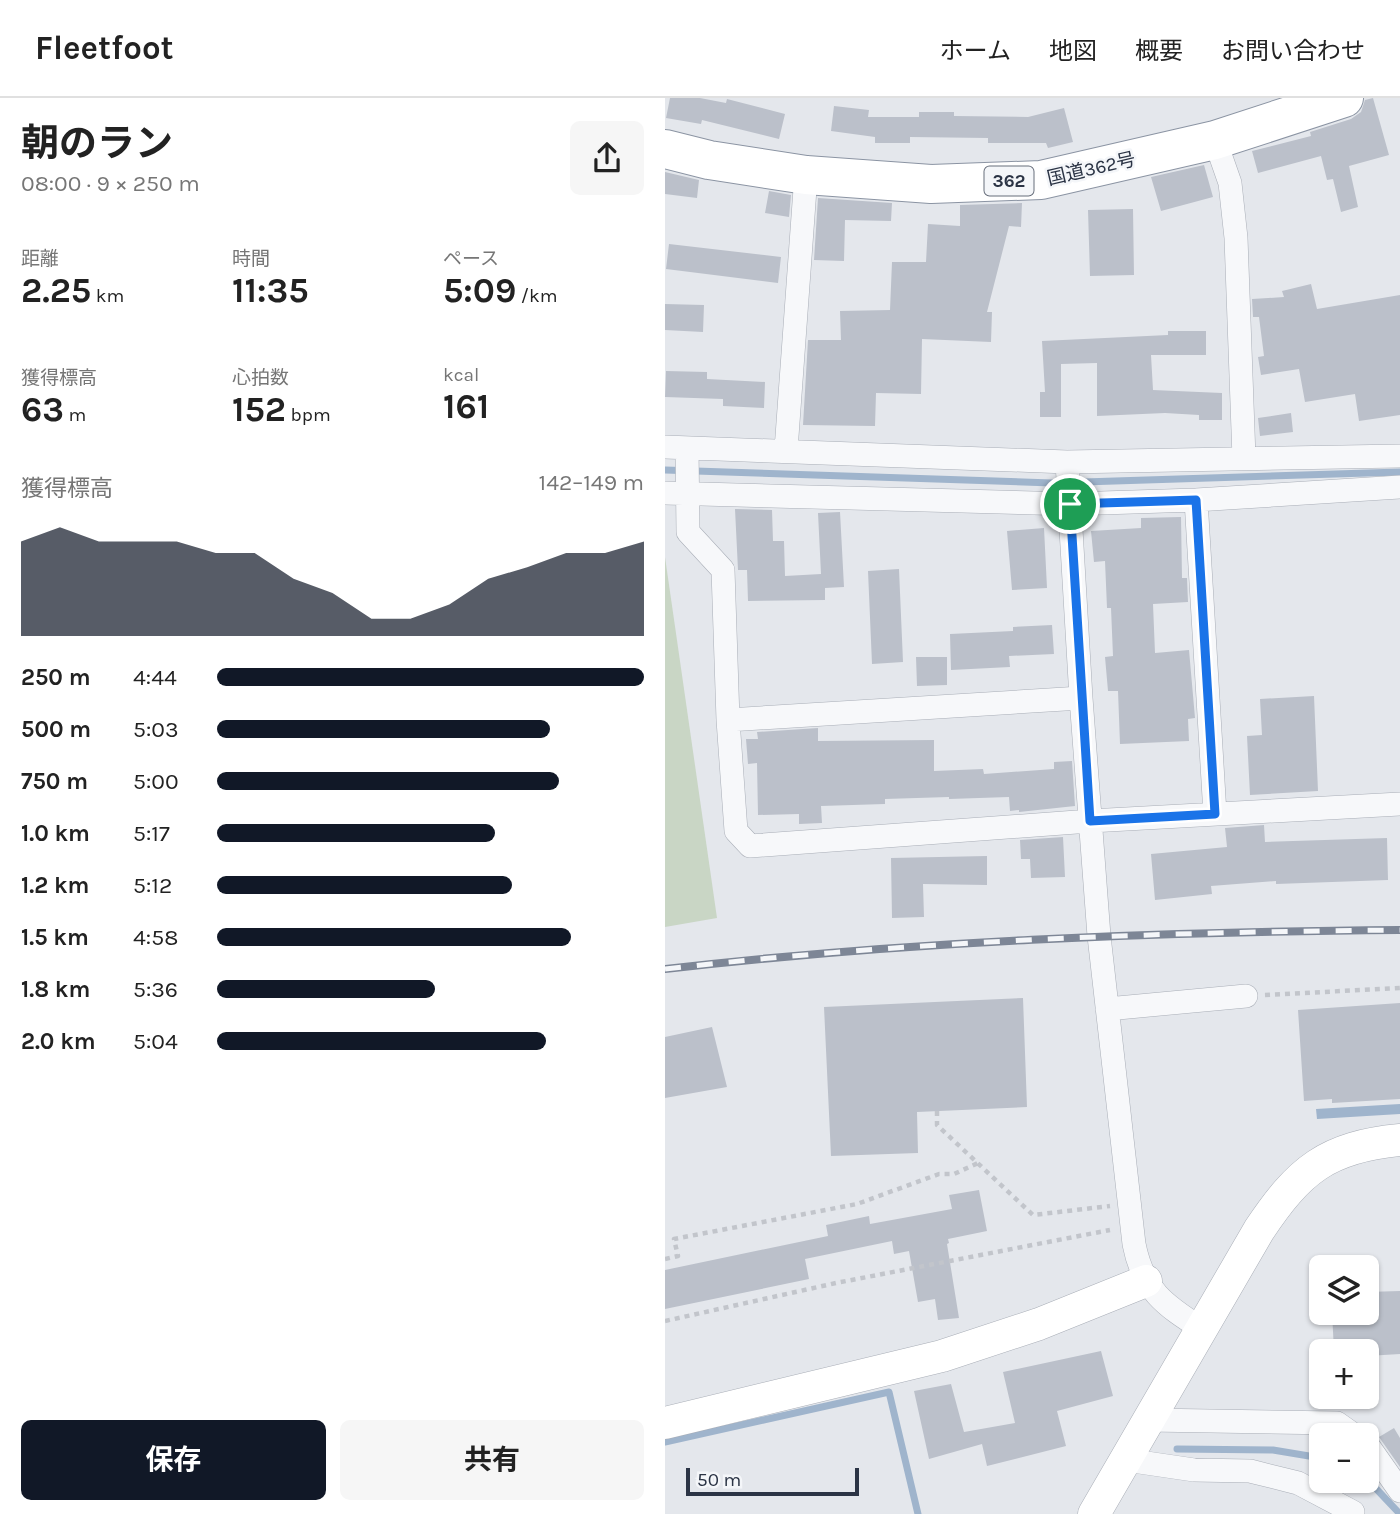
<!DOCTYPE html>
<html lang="ja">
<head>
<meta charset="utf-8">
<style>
  :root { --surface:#fff; --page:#f6f6f6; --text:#222; --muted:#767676; --line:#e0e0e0; --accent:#111827 }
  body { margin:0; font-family:Karla,"Noto Sans JP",sans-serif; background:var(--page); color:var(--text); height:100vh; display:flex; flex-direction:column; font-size:26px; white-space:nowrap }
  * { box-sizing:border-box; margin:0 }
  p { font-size:23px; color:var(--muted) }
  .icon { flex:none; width:38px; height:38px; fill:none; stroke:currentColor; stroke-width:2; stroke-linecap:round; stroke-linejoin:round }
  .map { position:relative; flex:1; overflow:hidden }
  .panel { display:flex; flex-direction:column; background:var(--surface); width:665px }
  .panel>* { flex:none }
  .controls { position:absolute; left:644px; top:1157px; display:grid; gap:14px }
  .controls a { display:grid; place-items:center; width:70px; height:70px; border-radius:10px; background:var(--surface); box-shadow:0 2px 5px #0004; font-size:35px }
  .scale { position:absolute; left:21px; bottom:18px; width:173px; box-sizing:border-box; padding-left:7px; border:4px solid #2b3445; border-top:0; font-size:19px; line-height:24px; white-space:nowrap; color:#2b3445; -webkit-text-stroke:5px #f4f6f9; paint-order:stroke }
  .pin { position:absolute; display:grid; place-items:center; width:60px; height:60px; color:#fff; margin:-30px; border:4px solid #fff; border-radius:50%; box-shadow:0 2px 7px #0007 }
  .round { display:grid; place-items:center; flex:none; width:74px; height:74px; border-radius:10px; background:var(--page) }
  .summary { display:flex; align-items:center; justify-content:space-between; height:119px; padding:0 21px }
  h1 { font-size:38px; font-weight:700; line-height:52px }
  .metrics { display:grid; grid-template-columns:repeat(3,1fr); gap:10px; height:119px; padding:7px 21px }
  .metrics div { display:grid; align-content:center }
  .metrics b { font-size:35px; font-weight:700 }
  .metrics small { font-size:19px; font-weight:400 }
  .metrics p { font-size:19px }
  .chart { height:196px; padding:14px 21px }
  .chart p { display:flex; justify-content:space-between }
  .chart svg { width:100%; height:126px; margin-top:7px; fill:var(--accent); opacity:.7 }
  .action { display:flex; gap:14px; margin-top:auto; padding:14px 21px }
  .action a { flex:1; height:80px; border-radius:10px; background:var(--accent); color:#fff; font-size:28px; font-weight:700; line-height:80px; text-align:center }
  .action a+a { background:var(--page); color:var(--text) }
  ul { padding:0 21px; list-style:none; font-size:23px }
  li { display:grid; grid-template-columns:112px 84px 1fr; align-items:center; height:52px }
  li i { height:18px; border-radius:9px; background:var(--accent) }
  header { display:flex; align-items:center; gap:42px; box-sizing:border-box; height:98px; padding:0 35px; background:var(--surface); border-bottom:2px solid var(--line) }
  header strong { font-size:33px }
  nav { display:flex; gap:38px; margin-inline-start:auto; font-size:24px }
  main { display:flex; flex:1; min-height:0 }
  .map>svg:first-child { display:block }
  .green { fill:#c9d6c5 }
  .water { fill:#9fb4cc }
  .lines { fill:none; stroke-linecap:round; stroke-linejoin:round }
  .stream { stroke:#9fb4cc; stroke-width:7 }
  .building { fill:#bbc0ca }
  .street-casing { stroke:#a9aeb7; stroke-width:24 }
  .secondary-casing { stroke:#a9aeb7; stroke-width:33 }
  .highway-casing { stroke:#8b94a3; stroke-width:40 }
  .path { stroke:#c2c5cb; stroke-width:4.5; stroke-dasharray:5 5; stroke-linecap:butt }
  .street { stroke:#f7f8fa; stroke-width:23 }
  .secondary { stroke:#fff; stroke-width:32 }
  .highway { stroke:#fff; stroke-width:38 }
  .rail-casing { stroke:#7d8696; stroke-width:8 }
  .rail { stroke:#f4f6f9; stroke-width:5; stroke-dasharray:16; stroke-linecap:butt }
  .route-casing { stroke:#fff; stroke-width:14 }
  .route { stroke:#1a73e8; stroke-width:9 }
  .labels { text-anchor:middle; stroke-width:5; stroke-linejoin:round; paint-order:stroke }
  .shield { fill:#f4f6f9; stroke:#676e7b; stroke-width:2 }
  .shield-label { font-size:18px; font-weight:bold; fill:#2b3445 }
  .street-label { font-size:19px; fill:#2b3445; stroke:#f4f6f9 }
</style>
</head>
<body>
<header>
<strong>Fleetfoot</strong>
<nav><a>ホーム</a><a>地図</a><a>概要</a><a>お問い合わせ</a></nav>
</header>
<main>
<section class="panel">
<div class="summary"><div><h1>朝のラン</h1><p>08:00 · 9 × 250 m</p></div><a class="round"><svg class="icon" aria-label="share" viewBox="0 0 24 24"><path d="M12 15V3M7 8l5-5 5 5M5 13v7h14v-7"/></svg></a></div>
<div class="metrics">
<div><p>距離</p><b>2.25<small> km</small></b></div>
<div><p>時間</p><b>11:35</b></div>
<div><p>ペース</p><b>5:09<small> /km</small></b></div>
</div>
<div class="metrics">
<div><p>獲得標高</p><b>63<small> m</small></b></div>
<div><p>心拍数</p><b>152<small> bpm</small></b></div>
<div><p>kcal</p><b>161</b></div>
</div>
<div class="chart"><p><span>獲得標高</span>142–149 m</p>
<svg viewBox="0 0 160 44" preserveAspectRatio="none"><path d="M0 44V11L10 6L20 11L30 11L40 11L50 15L60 15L70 24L80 29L90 38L100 38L110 33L120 24L130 20L140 15L150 15L160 11V44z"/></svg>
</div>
<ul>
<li><b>250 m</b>4:44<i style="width:100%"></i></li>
<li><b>500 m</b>5:03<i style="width:78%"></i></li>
<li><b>750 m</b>5:00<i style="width:80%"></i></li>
<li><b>1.0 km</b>5:17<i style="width:65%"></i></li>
<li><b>1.2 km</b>5:12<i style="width:69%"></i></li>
<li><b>1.5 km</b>4:58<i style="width:83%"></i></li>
<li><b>1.8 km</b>5:36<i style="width:51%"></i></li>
<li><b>2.0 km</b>5:04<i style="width:77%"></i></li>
</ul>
<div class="action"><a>保存</a><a>共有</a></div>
</section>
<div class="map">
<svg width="735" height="1416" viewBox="0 0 735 1416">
  <rect width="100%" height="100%" fill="#e4e7ec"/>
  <path class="green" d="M 0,459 L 52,820 L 0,829 Z"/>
  <path class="water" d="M 735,1006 L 735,1016 L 652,1021 L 651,1011 Z"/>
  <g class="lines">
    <path class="stream" d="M 0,372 L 387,385 L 735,374
      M 0,1344 L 224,1294 L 253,1416
      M 512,1351 L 608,1352 L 656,1360
      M 702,1381 L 735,1416"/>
  </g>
  <path class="building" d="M 5,0 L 35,0 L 61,5 L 62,1 L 120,16 L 114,41 L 37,22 L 36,26 L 1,20 Z
    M 708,0 L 724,57 L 684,68 L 693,109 L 676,114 L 668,81 L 662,82 L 656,58 L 593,75 L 587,53 L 646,38 L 645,34 L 686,21 L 696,14 L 700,2 Z
    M 169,8 L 204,12 L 203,19 L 254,19 L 254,14 L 289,14 L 289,18 L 363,19 L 399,10 L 408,44 L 383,50 L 381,45 L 323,45 L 323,40 L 245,39 L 245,45 L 210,45 L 210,39 L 166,33 Z
    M 539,67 L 548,99 L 496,113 L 486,79 Z
    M 0,74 L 34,82 L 32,100 L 0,96 Z
    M 104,93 L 126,97 L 124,119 L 100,115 Z
    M 153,100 L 227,105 L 226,123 L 180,122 L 179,163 L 149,162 Z
    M 357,105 L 356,129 L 344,128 L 322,214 L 327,214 L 326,244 L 257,241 L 256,296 L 211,295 L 210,328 L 138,327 L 143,242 L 176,242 L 175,213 L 225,212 L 227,164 L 261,164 L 263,126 L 295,128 L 295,107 Z
    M 468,111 L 469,177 L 425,178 L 423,112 Z
    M 4,146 L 116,159 L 113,185 L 1,171 Z
    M 646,186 L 652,211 L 735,197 L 735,317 L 694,323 L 690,296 L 640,304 L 634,271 L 596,277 L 593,259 L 599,258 L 594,219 L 588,219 L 587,201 L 619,199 L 617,193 Z
    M 0,206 L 39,207 L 38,234 L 0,232 Z
    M 503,233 L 541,233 L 541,257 L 486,257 L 488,292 L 557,295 L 557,322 L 534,322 L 534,317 L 500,315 L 432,318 L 432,265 L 396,266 L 396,319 L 375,319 L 375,294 L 380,294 L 377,243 L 503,237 Z
    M 1,273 L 42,274 L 42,281 L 100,284 L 99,310 L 58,308 L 58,301 L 0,299 Z
    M 626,315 L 628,334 L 595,338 L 593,320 Z
    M 70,411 L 107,412 L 108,443 L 119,443 L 120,478 L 156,476 L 153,415 L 175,414 L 179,489 L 160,490 L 160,502 L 83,503 L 82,472 L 73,472 Z
    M 516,419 L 517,480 L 522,480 L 523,504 L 488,506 L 490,555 L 524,552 L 530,620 L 523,621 L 524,643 L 455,646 L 453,593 L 443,593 L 440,559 L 448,558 L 446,510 L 442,510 L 440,463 L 429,464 L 426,433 L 476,430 L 476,420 Z
    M 379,430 L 382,490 L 347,492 L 342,433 Z
    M 234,471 L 238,564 L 207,566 L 203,473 Z
    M 387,527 L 389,556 L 344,558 L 345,569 L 286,572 L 285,536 L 348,533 L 348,529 Z
    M 251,559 L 282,559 L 282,587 L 252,588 Z
    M 649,598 L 653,693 L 585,697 L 582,638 L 597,637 L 595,601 Z
    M 153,630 L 153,643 L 269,642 L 269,673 L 318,671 L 319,676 L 389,671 L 389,664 L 407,663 L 410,708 L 354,714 L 354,712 L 345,713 L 344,699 L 284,701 L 284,699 L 220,701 L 220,706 L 156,708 L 157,725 L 134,726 L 134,716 L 93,717 L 92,665 L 83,666 L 81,641 L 93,641 L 92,634 Z
    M 599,727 L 600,744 L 722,740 L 723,782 L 611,786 L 611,783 L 546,788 L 547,796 L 490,802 L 486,756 L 562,749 L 560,730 Z
    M 398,739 L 400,779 L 366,780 L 365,761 L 356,761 L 355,742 Z
    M 322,758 L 322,787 L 258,786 L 259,819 L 227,820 L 226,760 Z
    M 358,900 L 362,1009 L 252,1014 L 253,1055 L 166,1058 L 159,909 Z
    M 735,905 L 735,1001 L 667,1005 L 667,1001 L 639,1003 L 633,912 Z
    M 47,929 L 62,989 L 0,1000 L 0,939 Z
    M 314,1092 L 322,1133 L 283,1141 L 284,1145 L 282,1146 L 294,1220 L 273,1222 L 270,1201 L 253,1204 L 244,1153 L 229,1156 L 227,1143 L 140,1161 L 144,1181 L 0,1211 L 0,1172 L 163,1138 L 161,1127 L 204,1118 L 205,1126 L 287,1111 L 284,1097 Z
    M 735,1193 L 735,1256 L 702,1258 L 702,1253 L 669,1253 L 667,1214 L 702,1214 L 702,1194 Z
    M 436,1253 L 448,1298 L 392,1313 L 401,1348 L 322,1368 L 317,1346 L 264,1361 L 249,1293 L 286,1286 L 299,1334 L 350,1325 L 338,1274 Z
    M 729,1330 L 735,1340 L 735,1369 L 714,1339 Z"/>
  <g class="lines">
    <defs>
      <path id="street" d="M 550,42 L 565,85 L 571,140 L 579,360
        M 0,349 L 402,364 L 735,358
        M 22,350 L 23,434 L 58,472 L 63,622 L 71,733 L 85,748 L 425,723 L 735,706
        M 121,352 L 141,77
        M 402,364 L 416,600 L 434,838 L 469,1146 C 478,1192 499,1207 537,1231
        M 0,395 L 405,406 L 531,402 L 735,389
        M 531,402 L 550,716
        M 63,622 L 416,600
        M 442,911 L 581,898
        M 484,1322 L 672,1325 L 689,1337
        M 702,1346 L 735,1393
        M 461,1362 L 529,1372 L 585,1373 L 633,1385 L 688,1414"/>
      <path id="secondary" d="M 0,1325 L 277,1258 L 374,1226 L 481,1183
        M 429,1416 L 594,1132 C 634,1072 662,1049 735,1042"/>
      <path id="highway" d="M 0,51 L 44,62 L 141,77 L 266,86 L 376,82 L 550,42 L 679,0"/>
    </defs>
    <use href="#street" class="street-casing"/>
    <use href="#secondary" class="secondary-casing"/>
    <use href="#highway" class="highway-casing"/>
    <path class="path" d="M 600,897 L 735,890
      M 272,1013 L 272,1027 L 368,1117 L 445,1108
      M 0,1161 L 13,1158 L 9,1141 L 192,1106 L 274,1076 L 289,1076 L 313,1065
      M 0,1223 L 171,1185 L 445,1132"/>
    <use href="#street" class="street"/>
    <use href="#secondary" class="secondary"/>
    <use href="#highway" class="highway"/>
    <defs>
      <path id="rail" d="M 0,871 C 244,843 490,834 735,832"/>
    </defs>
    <use href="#rail" class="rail-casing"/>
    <use href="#rail" class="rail"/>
  </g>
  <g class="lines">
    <defs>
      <path id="route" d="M 531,402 L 550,716 L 425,723 L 405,406 Z"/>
    </defs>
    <use href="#route" class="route-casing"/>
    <use href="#route" class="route"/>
  </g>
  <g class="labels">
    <rect class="shield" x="319.5" y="68.5" width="49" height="29" rx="5"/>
    <g class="shield-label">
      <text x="344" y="89">362</text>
    </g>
    <g class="street-label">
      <text transform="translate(426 70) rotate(-13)" y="7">国道362号</text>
    </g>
  </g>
</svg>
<div class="controls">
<a><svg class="icon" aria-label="layers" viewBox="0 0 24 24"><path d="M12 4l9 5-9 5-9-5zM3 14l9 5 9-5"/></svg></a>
<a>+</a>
<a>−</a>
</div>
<div class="scale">50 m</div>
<div class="pin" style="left:405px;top:406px;background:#1e9e55"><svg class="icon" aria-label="arrive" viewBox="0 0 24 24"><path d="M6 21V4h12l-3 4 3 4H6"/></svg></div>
</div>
</main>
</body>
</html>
